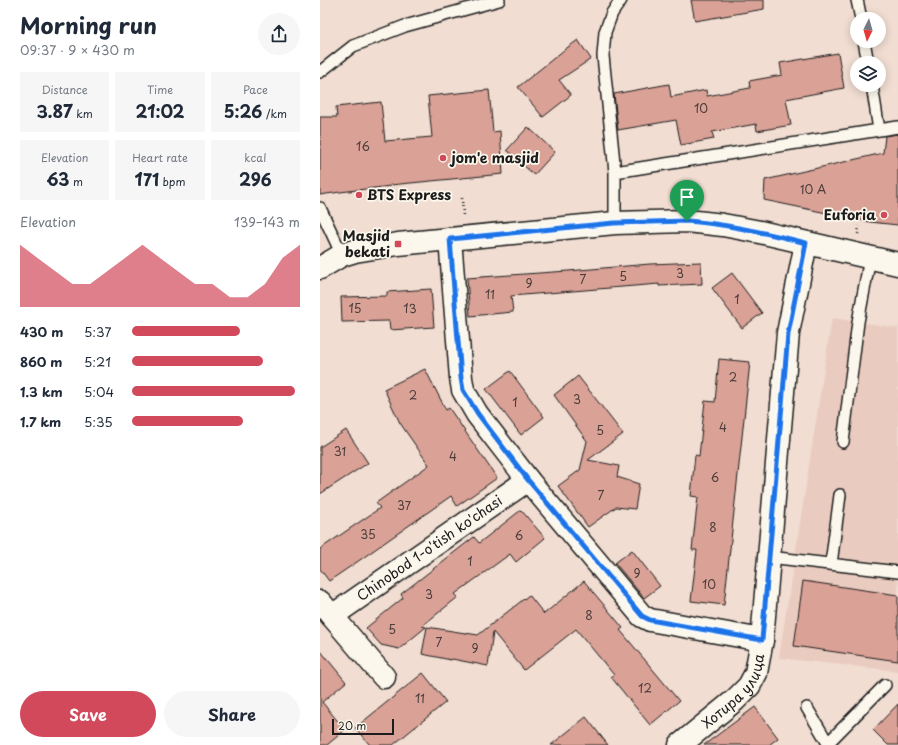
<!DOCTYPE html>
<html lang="en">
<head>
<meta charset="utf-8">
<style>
  :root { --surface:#fff; --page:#f6f6f7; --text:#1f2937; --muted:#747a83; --accent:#d1495b }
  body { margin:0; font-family:"Playpen Sans",sans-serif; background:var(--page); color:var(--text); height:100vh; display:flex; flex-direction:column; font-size:15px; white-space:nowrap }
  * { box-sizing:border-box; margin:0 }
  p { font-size:13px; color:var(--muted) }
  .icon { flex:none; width:22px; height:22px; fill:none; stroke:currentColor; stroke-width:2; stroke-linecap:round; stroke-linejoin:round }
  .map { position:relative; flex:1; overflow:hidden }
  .details { display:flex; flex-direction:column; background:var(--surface); width:320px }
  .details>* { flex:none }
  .needle { width:26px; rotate:185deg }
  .buttons { position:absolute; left:530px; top:12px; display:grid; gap:8px }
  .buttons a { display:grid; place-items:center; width:36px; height:36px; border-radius:50%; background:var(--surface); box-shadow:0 2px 10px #0003; font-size:20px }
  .scale { position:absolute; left:12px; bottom:10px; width:62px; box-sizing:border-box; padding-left:4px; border:2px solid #1c1c1c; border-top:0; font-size:11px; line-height:14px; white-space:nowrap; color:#1c1c1c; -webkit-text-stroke:3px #fbf7ec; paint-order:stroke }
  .pin { position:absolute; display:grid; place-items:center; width:34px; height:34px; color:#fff; margin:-41px -17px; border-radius:50% 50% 50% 0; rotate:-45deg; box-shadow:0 0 4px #0007 }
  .pin .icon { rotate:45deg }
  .round { display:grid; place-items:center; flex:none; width:42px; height:42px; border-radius:21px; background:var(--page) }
  .headline { display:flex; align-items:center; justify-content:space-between; height:68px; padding:0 20px }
  h1 { font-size:22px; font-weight:700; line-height:30px }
  .stats { display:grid; grid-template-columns:repeat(3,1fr); gap:6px; height:68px; padding:4px 20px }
  .stats div { display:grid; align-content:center; border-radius:0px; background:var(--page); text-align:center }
  .stats b { font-size:17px; font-weight:700 }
  .stats small { font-size:11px; font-weight:400 }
  .stats p { font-size:11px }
  .chart { height:112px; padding:8px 20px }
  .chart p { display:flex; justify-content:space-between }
  .chart svg { width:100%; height:72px; margin-top:4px; fill:var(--accent); opacity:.7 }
  .primary-button { display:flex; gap:8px; margin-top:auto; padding:8px 20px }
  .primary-button a { flex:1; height:46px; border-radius:24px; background:var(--accent); color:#fff; font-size:16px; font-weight:700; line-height:46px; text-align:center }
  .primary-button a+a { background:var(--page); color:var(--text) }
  ul { padding:0 20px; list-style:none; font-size:13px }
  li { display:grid; grid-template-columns:64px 48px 1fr; align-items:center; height:30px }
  li i { height:10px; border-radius:5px; background:var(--accent) }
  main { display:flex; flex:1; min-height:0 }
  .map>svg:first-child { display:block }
  .built { fill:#eacbc0 }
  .building { fill:#daa196; stroke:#1c1c1c }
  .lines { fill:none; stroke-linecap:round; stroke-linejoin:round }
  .lane-casing { stroke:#1c1c1c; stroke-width:14 }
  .street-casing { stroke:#1c1c1c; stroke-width:25 }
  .secondary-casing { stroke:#1c1c1c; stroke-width:25 }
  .path { stroke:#1c1c1c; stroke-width:2.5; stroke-dasharray:1 3; stroke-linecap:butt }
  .lane { stroke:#fbf7ec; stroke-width:11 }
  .street { stroke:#fbf7ec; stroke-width:22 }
  .secondary { stroke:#fbf7ec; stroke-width:22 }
  .route-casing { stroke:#fff; stroke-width:8 }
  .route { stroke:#1a73e8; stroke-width:5 }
  .poi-dot { fill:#d1495b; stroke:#fbf7ec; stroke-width:1.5 }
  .labels { text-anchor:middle; stroke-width:3.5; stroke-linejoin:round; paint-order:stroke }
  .number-label { font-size:12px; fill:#4c3d3a }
  .poi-label { font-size:14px; font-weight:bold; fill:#1c1c1c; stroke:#fbf7ec; text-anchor:start }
  .street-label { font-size:14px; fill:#1c1c1c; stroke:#fbf7ec }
</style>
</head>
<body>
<main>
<section class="details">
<div class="headline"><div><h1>Morning run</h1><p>09:37 · 9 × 430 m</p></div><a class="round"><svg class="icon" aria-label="share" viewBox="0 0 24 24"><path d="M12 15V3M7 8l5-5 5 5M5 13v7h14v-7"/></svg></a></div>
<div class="stats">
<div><p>Distance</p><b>3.87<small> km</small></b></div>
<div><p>Time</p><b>21:02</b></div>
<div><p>Pace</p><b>5:26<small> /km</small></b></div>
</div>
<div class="stats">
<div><p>Elevation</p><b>63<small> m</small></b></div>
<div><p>Heart rate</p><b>171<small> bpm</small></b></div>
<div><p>kcal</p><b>296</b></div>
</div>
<div class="chart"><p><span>Elevation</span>139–143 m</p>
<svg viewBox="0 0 160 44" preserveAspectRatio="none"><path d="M0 44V6L10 14L20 22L30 30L40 30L50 22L60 14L70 6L80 14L90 22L100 30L110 30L120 38L130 38L140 30L150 14L160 6V44z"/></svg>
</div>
<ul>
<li><b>430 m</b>5:37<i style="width:64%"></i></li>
<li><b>860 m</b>5:21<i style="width:78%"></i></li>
<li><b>1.3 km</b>5:04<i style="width:97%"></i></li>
<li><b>1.7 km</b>5:35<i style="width:66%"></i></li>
</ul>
<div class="primary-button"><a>Save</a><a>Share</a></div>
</section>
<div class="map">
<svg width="578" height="745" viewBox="0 0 578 745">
  <rect width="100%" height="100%" fill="#f1ddd2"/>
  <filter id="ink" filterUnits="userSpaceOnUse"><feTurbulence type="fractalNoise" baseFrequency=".025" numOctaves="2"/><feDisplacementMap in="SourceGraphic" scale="8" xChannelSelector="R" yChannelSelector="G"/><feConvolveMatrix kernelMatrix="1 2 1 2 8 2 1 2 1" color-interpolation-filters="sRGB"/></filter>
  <g filter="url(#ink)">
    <path class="built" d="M 512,318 L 578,328 L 578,671 L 459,658 Z"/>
    <path class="building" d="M 371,0 L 444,0 L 444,9 L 375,21 Z
      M 258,40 L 271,59 L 239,80 L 251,95 L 223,117 L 198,87 L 244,50 Z
      M 518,53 L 524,88 L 466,99 L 471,125 L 437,131 L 436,124 L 392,132 L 394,139 L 361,145 L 356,120 L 298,130 L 294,94 L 349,84 L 351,97 L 386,90 L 387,96 L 430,88 L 429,81 L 462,75 L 460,63 Z
      M 169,90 L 173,132 L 180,131 L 183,174 L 70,185 L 71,186 L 20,192 L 0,195 L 0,117 L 17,117 L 16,107 L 61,102 L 65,141 L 112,137 L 108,96 Z
      M 208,127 L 235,152 L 214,175 L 187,150 Z
      M 578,134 L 578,225 L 550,222 L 444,200 L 445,180 L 563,153 L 565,136 Z
      M 381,262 L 382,284 L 339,286 L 339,284 L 191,296 L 193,312 L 150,316 L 147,278 L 248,271 L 330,264 Z
      M 412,273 L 442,313 L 422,328 L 392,288 Z
      M 111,289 L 114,327 L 70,330 L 69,321 L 22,322 L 21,297 L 67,296 L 67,292 Z
      M 399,359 L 430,362 L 404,605 L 371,601 L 377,550 L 372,550 L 378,497 L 371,496 L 375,455 L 379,456 L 385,401 L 395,402 Z
      M 105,369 L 126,410 L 129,408 L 177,478 L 137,506 L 131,496 L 37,562 L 9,581 L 0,569 L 0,549 L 60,508 L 56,503 L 109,465 L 80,423 L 64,389 Z
      M 190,371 L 224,417 L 201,435 L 166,389 Z
      M 258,376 L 303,434 L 268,460 L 299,466 L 297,477 L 319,484 L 315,509 L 296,507 L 268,527 L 238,486 L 260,470 L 267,441 L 234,395 Z
      M 26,430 L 48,463 L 0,494 L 0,447 Z
      M 201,510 L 225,538 L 196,562 L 190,554 L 135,594 L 138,597 L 102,626 L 106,627 L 79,649 L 61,645 L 46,628 L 83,598 L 81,594 L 154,537 L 159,543 Z
      M 312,550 L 340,586 L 324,598 L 295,563 Z
      M 264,581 L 303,628 L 300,630 L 359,701 L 330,725 L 291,677 L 294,675 L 256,629 L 204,670 L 173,632 L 168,666 L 132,659 L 131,660 L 102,654 L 107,627 L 158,635 L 209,595 L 224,614 Z
      M 483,581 L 578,595 L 578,661 L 474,646 Z
      M 0,650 L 26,682 L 2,702 L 25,730 L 7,745 L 0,745 Z
      M 103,673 L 126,702 L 73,745 L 50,745 L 35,728 Z
      M 578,704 L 578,745 L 568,745 L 553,730 Z
      M 435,707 L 458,738 L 449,745 L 384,745 Z
      M 266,717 L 288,745 L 231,745 Z"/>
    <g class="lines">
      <defs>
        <path id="lane" d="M 537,0 L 541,19
          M 544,41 L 548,63
          M 0,72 L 33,46 L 85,26 L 179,0
          M 552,85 L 559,130
          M 295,172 L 578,127
          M 0,208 L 22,255
          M 295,223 L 295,172 L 283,56 L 285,32 L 292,13 L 301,0
          M 523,442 L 538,322 L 550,258
          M 449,557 L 578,572
          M 511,564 L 520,495
          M 487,708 L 509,745
          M 508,743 L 565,685"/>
        <g id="street">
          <path d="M 130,239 L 141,378 L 143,390 L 157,414 L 208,480 L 322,616 L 330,620 L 442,640"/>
          <path d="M 0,602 L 12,616"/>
          <path id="s1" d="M 64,677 L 12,616 L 208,480"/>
          <path id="s2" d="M 360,745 L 415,700 L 429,686 L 436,673 L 442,640 L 468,333 L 486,243"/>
        </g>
        <path id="secondary" d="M 0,268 L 22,255 L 35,251 L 78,244 L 295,223 L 367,221 L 403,225 L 440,232 L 578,264"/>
      </defs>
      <use href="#lane" class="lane-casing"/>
      <use href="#street" class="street-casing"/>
      <use href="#secondary" class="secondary-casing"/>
      <path class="path" d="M 142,198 L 143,216
        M 538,234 L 539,226"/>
      <use href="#lane" class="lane"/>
      <use href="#street" class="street"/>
      <use href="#secondary" class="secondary"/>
    </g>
  </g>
  <g class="lines" filter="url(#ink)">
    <defs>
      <path id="route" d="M 367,221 C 407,224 447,233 486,243 L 468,334 L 442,640 L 330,620 L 322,616 L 208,480 L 158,414 L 143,390 L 141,378 L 130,239 L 294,223 Z"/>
    </defs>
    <use href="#route" class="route-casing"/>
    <use href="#route" class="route"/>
  </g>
  <g class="poi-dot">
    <circle cx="123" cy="158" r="4"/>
    <circle cx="39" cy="195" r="4"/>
    <circle cx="564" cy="215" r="4"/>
    <rect x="74" y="240" width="8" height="8" rx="2"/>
  </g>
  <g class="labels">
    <g class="number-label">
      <text x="381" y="113">10</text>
      <text x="43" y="151">16</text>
      <text x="493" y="194">10 A</text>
      <text x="360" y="278">3</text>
      <text x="303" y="281">5</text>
      <text x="263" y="284">7</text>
      <text x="209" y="288">9</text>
      <text x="170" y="299">11</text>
      <text x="417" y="304">1</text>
      <text x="35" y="313">15</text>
      <text x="90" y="313">13</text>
      <text x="413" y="382">2</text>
      <text x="93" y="400">2</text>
      <text x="257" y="404">3</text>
      <text x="195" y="407">1</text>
      <text x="403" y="432">4</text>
      <text x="280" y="435">5</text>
      <text x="20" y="456">31</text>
      <text x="133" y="461">4</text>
      <text x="395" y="482">6</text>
      <text x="281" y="500">7</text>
      <text x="84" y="510">37</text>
      <text x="393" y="532">8</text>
      <text x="48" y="539">35</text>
      <text x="199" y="540">6</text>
      <text x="150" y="566">1</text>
      <text x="317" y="578">9</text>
      <text x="389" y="589">10</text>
      <text x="109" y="599">3</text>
      <text x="269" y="620">8</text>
      <text x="72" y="634">5</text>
      <text x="119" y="647">7</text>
      <text x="155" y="653">9</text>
      <text x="325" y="693">12</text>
      <text x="100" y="703">11</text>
    </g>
    <g class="poi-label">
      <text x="131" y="163">jom'e masjid</text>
      <text x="47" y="200">BTS Express</text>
      <text x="556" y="220" text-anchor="end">Euforia</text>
      <text x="70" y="241" text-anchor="end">Masjid<tspan x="70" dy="16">bekati</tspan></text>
    </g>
    <g class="street-label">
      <text dy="5" stroke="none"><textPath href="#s1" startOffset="199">Chinobod 1-o'tish ko'chasi</textPath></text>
      <text dy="5" stroke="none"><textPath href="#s2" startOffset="78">Хотира улица</textPath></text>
    </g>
  </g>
</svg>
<div class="buttons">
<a><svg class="needle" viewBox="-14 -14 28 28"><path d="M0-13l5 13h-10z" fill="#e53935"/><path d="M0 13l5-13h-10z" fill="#747a83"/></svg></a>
<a><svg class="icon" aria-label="layers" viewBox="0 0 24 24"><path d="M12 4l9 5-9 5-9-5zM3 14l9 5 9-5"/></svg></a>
</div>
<div class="scale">20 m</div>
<div class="pin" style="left:367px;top:221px;background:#1e9e55"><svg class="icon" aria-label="arrive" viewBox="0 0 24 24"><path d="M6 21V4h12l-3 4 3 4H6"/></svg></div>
</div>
</main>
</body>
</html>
